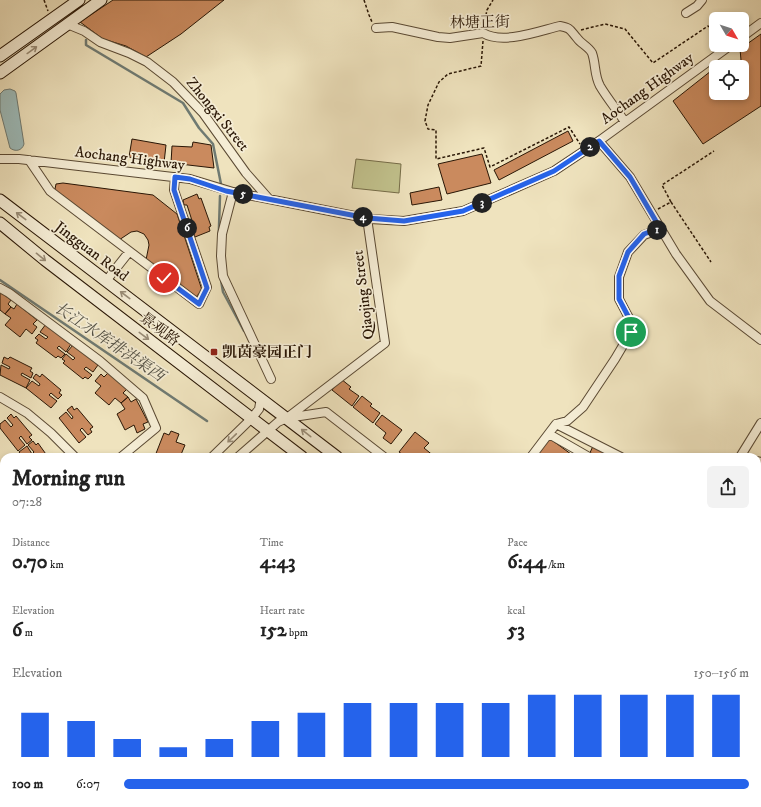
<!DOCTYPE html>
<html lang="en">
<head>
<meta charset="utf-8">
<style>
  :root { --surface:#fff; --page:#f2f2f2; --text:#222; --muted:#767676; --accent:#2563eb }
  body { margin:0; font-family:"IM FELL DW Pica","Noto Serif SC",serif; background:var(--page); color:var(--text); height:100vh; display:flex; flex-direction:column; font-size:15px; white-space:nowrap }
  * { box-sizing:border-box; margin:0 }
  p { font-size:13px; color:var(--muted) }
  .icon { flex:none; width:22px; height:22px; fill:none; stroke:currentColor; stroke-width:2; stroke-linecap:round; stroke-linejoin:round }
  .map { position:relative; flex:1; overflow:hidden }
  .sheet { position:absolute; left:0px; top:453px; width:761px; height:354px; display:flex; flex-direction:column; background:var(--surface); border-radius:12px 12px 0 0; box-shadow:0 2px 6px #0003 }
  .sheet>* { flex:none }
  .needle { width:26px; rotate:129deg }
  .fabs { position:absolute; left:709px; top:12px; display:grid; gap:8px }
  .fabs a { display:grid; place-items:center; width:40px; height:40px; border-radius:6px; background:var(--surface); box-shadow:0 2px 6px #0003; font-size:20px }
  .pin { position:absolute; display:grid; place-items:center; width:34px; height:34px; color:#fff; margin:-17px; border:2px solid #fff; border-radius:50%; box-shadow:0 1px 4px #0007 }
  .km { position:absolute; width:20px; height:20px; margin:-10px; border-radius:50%; background:#222; color:#fff; font-size:11px; line-height:20px; text-align:center }
  .round { display:grid; place-items:center; flex:none; width:42px; height:42px; border-radius:6px; background:var(--page) }
  .overview { display:flex; align-items:center; justify-content:space-between; height:68px; padding:0 12px }
  h1 { font-size:22px; font-weight:700; line-height:30px }
  .stats { display:grid; grid-template-columns:repeat(3,1fr); gap:6px; height:68px; padding:4px 12px }
  .stats div { display:grid; align-content:center }
  .stats b { font-size:20px; font-weight:700 }
  .stats small { font-size:11px; font-weight:400 }
  .stats p { font-size:11px }
  .chart { height:112px; padding:8px 12px }
  .chart p { display:flex; justify-content:space-between }
  .chart svg { width:100%; height:72px; margin-top:4px; stroke:var(--accent); stroke-width:6 }
  ul { padding:0 12px; list-style:none; font-size:13px }
  li { display:grid; grid-template-columns:64px 48px 1fr; align-items:center; height:30px }
  li i { height:10px; border-radius:5px; background:var(--accent) }
  .map>svg:first-child { display:block }
  .green { fill:#c1c18c; stroke:#756c48 }
  .water { fill:#9dbcbb; stroke:#6f7a72 }
  .lines { fill:none; stroke-linecap:round; stroke-linejoin:round }
  .stream { stroke:#6f7a72; stroke-width:2.5 }
  .river { stroke:#9dbcbb; stroke-width:15 }
  .building { fill:#ca8a5e; stroke:#291605 }
  .street-casing { stroke:#5a4933; stroke-width:10 }
  .secondary-casing { stroke:#291605; stroke-width:13 }
  .path { stroke:#291605; stroke-width:1.5; stroke-dasharray:3 2; stroke-linecap:butt }
  .street { stroke:#f5edd5; stroke-width:8 }
  .secondary { stroke:#f5edd5; stroke-width:11 }
  .oneway { stroke:#998c77 }
  .route-casing { stroke:#fff; stroke-width:8 }
  .route { stroke:#2563eb; stroke-width:5 }
  .poi-dot { fill:#8f2418; stroke:#f5edd5; stroke-width:1.5 }
  .labels { text-anchor:middle; stroke-width:3.5; stroke-linejoin:round; paint-order:stroke }
  .street-label { font-size:15px; fill:#291605; stroke:#f5edd5 }
  .poi-label { font-size:15px; font-weight:bold; fill:#291605; stroke:#f5edd5; text-anchor:start }
  .water-label { font-size:16px; font-style:italic; fill:#525045; stroke:#f5edd5 }
</style>
</head>
<body>
<div class="map">
<svg width="761" height="807" viewBox="0 0 761 807">
  <rect width="100%" height="100%" fill="#efe3be"/>
  <filter id="stains"><feTurbulence type="fractalNoise" baseFrequency=".005" numOctaves="4"/><feColorMatrix values="0 0 0 0 .2 0 0 0 0 .09 0 0 0 0 .02 0 0 0 .5 -.17"/></filter>
  <radialGradient id="worn" r=".72"><stop offset=".6" stop-color="#630" stop-opacity="0"/><stop offset="1" stop-color="#630" stop-opacity=".3"/></radialGradient>
  <path class="green" d="M 356,159 L 401,164 L 399,193 L 352,188 Z
    M 0,622 L 4,625 L 4,659 L 0,656 Z
    M 0,737 L 4,741 L 4,803 L 77,803 L 81,807 L 0,807 Z"/>
  <path class="water" d="M 10,89 L 15,91 L 16,93 L 24,144 C 22,151 15,152 10,148 L 0,110 L 0,94 L 4,90 Z"/>
  <g class="lines">
    <path class="stream" d="M 86,40 L 86,45 L 183,103 L 199,128 L 213,144 L 221,184
      M 218,257 L 220,196
      M 0,280 L 207,421
      M 221,280 L 223,292 L 244,331
      M 612,807 L 614,803"/>
    <path class="river" d="M 0,699 L 4,702
      M 117,803 L 122,807"/>
  </g>
  <path class="building" d="M 113,0 L 224,0 L 181,34 L 146,57 L 126,46 L 103,39 L 80,22 Z
    M 761,34 L 761,106 L 703,144 L 673,101 L 716,67 L 716,93 L 742,93 L 742,67 L 732,67 L 741,60 L 740,49 Z
    M 568,131 L 573,141 L 499,180 L 494,170 Z
    M 132,139 L 166,145 L 164,163 L 129,157 Z
    M 193,142 L 211,145 L 214,168 L 171,163 L 172,146 L 192,147 Z
    M 482,154 L 491,183 L 447,194 L 438,164 Z
    M 63,183 L 153,195 L 177,214 L 202,290 L 196,297 L 146,260 L 149,245 L 148,240 L 144,234 L 137,231 L 131,232 L 119,240 L 56,192 L 55,189 L 56,184 Z
    M 439,187 L 442,200 L 412,205 L 410,193 Z
    M 197,194 L 199,199 L 201,198 L 211,226 L 209,227 L 210,231 L 195,237 L 192,230 L 195,230 L 187,205 L 184,205 L 183,200 Z
    M 0,292 L 11,300 L 8,304 L 11,307 L 5,314 L 0,310 Z
    M 17,304 L 37,320 L 33,324 L 37,327 L 32,334 L 26,329 L 20,337 L 5,325 L 11,318 L 5,314 L 11,307 L 14,309 Z
    M 46,324 L 71,344 L 66,352 L 59,346 L 57,348 L 65,354 L 61,358 L 58,356 L 56,358 L 36,343 L 38,340 L 35,338 L 39,334 L 46,339 L 48,337 L 40,332 Z
    M 73,345 L 98,365 L 93,372 L 86,367 L 84,369 L 92,375 L 88,379 L 85,377 L 83,379 L 63,363 L 65,361 L 62,359 L 66,354 L 73,360 L 75,358 L 67,352 Z
    M 4,357 L 8,359 L 10,357 L 32,368 L 30,371 L 33,373 L 31,378 L 22,373 L 21,375 L 30,380 L 26,388 L 0,375 L 1,365 L 9,369 L 10,367 L 2,363 Z
    M 108,373 L 127,389 L 123,393 L 128,397 L 121,403 L 115,398 L 109,405 L 95,393 L 101,386 L 95,381 L 101,374 L 104,377 Z
    M 36,374 L 40,377 L 42,374 L 61,390 L 59,393 L 62,395 L 58,399 L 51,393 L 49,395 L 57,401 L 51,408 L 26,388 L 32,381 L 39,386 L 40,384 L 33,378 Z
    M 341,379 L 351,387 L 349,389 L 359,396 L 352,406 L 332,390 Z
    M 362,396 L 372,404 L 370,406 L 380,413 L 373,423 L 353,407 Z
    M 128,397 L 131,402 L 136,399 L 148,422 L 143,424 L 145,429 L 137,433 L 134,425 L 125,430 L 117,414 L 125,409 L 121,403 Z
    M 72,406 L 74,410 L 77,408 L 93,427 L 90,429 L 92,432 L 88,435 L 82,428 L 80,430 L 86,437 L 79,443 L 59,418 L 66,412 L 72,419 L 73,417 L 67,410 Z
    M 11,414 L 14,418 L 16,416 L 32,435 L 29,437 L 32,440 L 27,444 L 21,436 L 19,438 L 25,445 L 18,451 L 0,428 L 0,424 L 5,420 L 11,427 L 13,425 L 7,418 Z
    M 382,415 L 402,430 L 391,444 L 383,438 L 386,433 L 375,424 Z
    M 171,431 L 179,434 L 176,442 L 185,445 L 180,457 L 155,456 L 164,433 L 169,435 Z
    M 415,432 L 429,443 L 424,448 L 435,457 L 406,457 L 399,452 Z
    M 549,438 L 575,457 L 535,457 Z
    M 33,441 L 36,445 L 38,443 L 48,457 L 23,457 L 19,452 L 27,446 L 32,454 L 34,452 L 28,445 Z
    M 593,446 L 615,457 L 593,457 L 589,455 Z
    M 0,486 L 4,488 L 4,512 L 0,510 Z
    M 0,552 L 4,555 L 2,558 L 4,560 L 1,564 Z
    M 182,803 L 200,803 L 196,807 L 178,807 Z
    M 247,803 L 279,803 L 281,805 L 279,807 L 252,807 Z
    M 342,803 L 358,803 L 357,807 Z
    M 455,803 L 473,803 L 466,807 L 457,807 Z
    M 651,803 L 676,803 L 681,807 L 648,807 Z"/>
  <g class="lines">
    <defs>
      <path id="street" d="M 686,13 L 697,6 L 702,0
        M 67,24 L 84,31 L 100,42 L 129,53 L 147,62 L 173,82 L 203,113 L 246,173 L 269,199
        M 376,28 L 392,27 L 438,37 L 450,38 L 483,33 C 503,45 539,31 560,26 C 571,28 570,30 577,38 C 581,44 588,46 592,53 C 596,64 594,75 600,86 C 607,98 617,110 625,122
        M 742,37 L 761,23
        M 599,141 L 630,177 L 676,254 L 710,301 L 761,340
        M 0,159 L 19,159 L 190,179 L 233,192 L 370,219 L 404,221 L 463,211 L 554,171 L 599,141 L 731,45
        M 29,160 L 50,191 L 199,304 L 207,287 L 174,190 L 175,177
        M 233,192 L 222,234 L 221,256 L 223,276 L 271,379
        M 106,281 L 129,252
        M 0,288 L 9,293 L 100,361 L 143,398 L 156,428 L 121,457
        M 0,397 L 27,413 L 51,433 L 75,457
        M 287,418 L 385,343 L 367,218
        M 556,424 L 621,457
        M 549,434 L 589,457
        M 212,457 L 252,418 L 259,409 L 261,398
        M 238,457 L 278,422 L 287,418 L 326,412 L 384,457
        M 531,457 L 556,424 L 567,421 L 583,407 L 615,359 L 631,332 L 629,318 L 619,299 L 619,277 L 628,252 L 644,235 L 660,229
        M 740,457 L 761,423
        M 757,461 L 761,462
        M 757,468 L 761,470
        M 0,541 L 4,545
        M 0,590 L 4,578
        M 0,609 L 4,612
        M 757,661 L 761,664
        M 0,665 L 4,669
        M 158,803 L 162,807
        M 227,803 L 232,807
        M 296,803 L 300,807
        M 421,803 L 428,807
        M 389,807 L 391,803
        M 402,807 L 413,803
        M 509,807 L 515,803
        M 730,807 L 732,803"/>
      <path id="secondary" d="M 0,56 L 79,0
        M 0,73 L 101,0
        M 0,200 L 337,457
        M 0,223 L 45,260 L 302,457
        M 757,769 L 761,772
        M 743,803 L 748,807
        M 559,807 L 561,803
        M 583,807 L 585,803"/>
    </defs>
    <use href="#street" class="street-casing"/>
    <use href="#secondary" class="secondary-casing"/>
    <path class="path" d="M 44,0 L 48,11
      M 364,0 L 369,15 L 372,22
      M 484,25 L 487,10 L 493,0
      M 581,30 L 605,24 L 625,29 L 653,63 L 708,26 L 716,32
      M 483,41 L 481,66 L 448,74 L 439,82 L 428,105 L 425,121 L 428,129 L 436,130 L 436,159 L 484,148 L 490,167 L 569,127 L 580,144
      M 671,202 L 711,262
      M 658,209 L 671,202 L 662,185 L 714,151
      M 757,537 L 761,538"/>
    <use href="#street" class="street"/>
    <use href="#secondary" class="secondary"/>
  </g>
  <defs><path id="oneway-shaft" d="M-6 0H5M1.5-3L5.5 0L1.5 3" fill="none" stroke-width="1.6" stroke-linecap="round" stroke-linejoin="round"/></defs>
  <g class="oneway">
    <use href="#oneway-shaft" transform="translate(32 50) rotate(-36)"/>
    <use href="#oneway-shaft" transform="translate(21 216) rotate(-143)"/>
    <use href="#oneway-shaft" transform="translate(41 257) rotate(39)"/>
    <use href="#oneway-shaft" transform="translate(125 295) rotate(-143)"/>
    <use href="#oneway-shaft" transform="translate(144 336) rotate(37)"/>
    <use href="#oneway-shaft" transform="translate(306 433) rotate(-142)"/>
    <use href="#oneway-shaft" transform="translate(232 438) rotate(136)"/>
  </g>
  <g class="lines">
    <defs>
      <path id="route" d="M 164,278 L 199,304 L 207,288 L 174,190 L 175,177 L 190,179 L 226,191 L 367,218 L 404,221 L 463,211 L 554,171 L 599,141 L 630,177 L 660,228 L 644,234 L 628,252 L 619,276 L 619,299 L 629,318 L 631,332"/>
    </defs>
    <use href="#route" class="route-casing"/>
    <use href="#route" class="route"/>
  </g>
  <rect class="poi-dot" x="210" y="348" width="8" height="8" rx="2"/>
  <g class="labels">
    <g class="street-label">
      <text transform="translate(480 22) rotate(-1)" y="5">林塘正街</text>
      <text transform="translate(647 88) rotate(-36)" y="5">Aochang Highway</text>
      <text transform="translate(218 114) rotate(51)" y="5">Zhongxi Street</text>
      <text transform="translate(130 158) rotate(7)" y="5">Aochang Highway</text>
      <text transform="translate(92 251) rotate(37)" y="5">Jingguan Road</text>
      <text transform="translate(363 295) rotate(-97)" y="5">Qiaojing Street</text>
      <text transform="translate(160 329) rotate(37)" y="5">景观路</text>
    </g>
    <g class="poi-label">
      <text x="222" y="357">凯茵豪园正门</text>
    </g>
    <g class="water-label">
      <text transform="translate(110 341) rotate(34)" y="6">长江水库排洪渠西</text>
    </g>
  </g>
  <rect width="100%" height="100%" filter="url(#stains)"/>
  <rect width="100%" height="100%" fill="url(#worn)"/>
</svg>
<div class="fabs">
<a><svg class="needle" viewBox="-14 -14 28 28"><path d="M0-13l5 13h-10z" fill="#e53935"/><path d="M0 13l5-13h-10z" fill="#767676"/></svg></a>
<a><svg class="icon" aria-label="locate" viewBox="0 0 24 24"><circle cx="12" cy="12" r="6"/><path d="M12 2v4M12 18v4M2 12h4M18 12h4"/></svg></a>
</div>
<div class="pin" style="left:631px;top:332px;background:#1e9e55"><svg class="icon" aria-label="arrive" viewBox="0 0 24 24"><path d="M6 21V4h12l-3 4 3 4H6"/></svg></div>
<div class="pin" style="left:164px;top:278px;background:#d93025"><svg class="icon" aria-label="check" viewBox="0 0 24 24"><path d="M5 12l5 5 9-10"/></svg></div>
<b class="km" style="left:657px;top:230px">1</b>
<b class="km" style="left:590px;top:147px">2</b>
<b class="km" style="left:482px;top:203px">3</b>
<b class="km" style="left:363px;top:217px">4</b>
<b class="km" style="left:243px;top:194px">5</b>
<b class="km" style="left:187px;top:228px">6</b>
<section class="sheet">
<div class="overview"><div><h1>Morning run</h1><p>07:28</p></div><a class="round"><svg class="icon" aria-label="share" viewBox="0 0 24 24"><path d="M12 15V3M7 8l5-5 5 5M5 13v7h14v-7"/></svg></a></div>
<div class="stats">
<div><p>Distance</p><b>0.70<small> km</small></b></div>
<div><p>Time</p><b>4:43</b></div>
<div><p>Pace</p><b>6:44<small> /km</small></b></div>
</div>
<div class="stats">
<div><p>Elevation</p><b>6<small> m</small></b></div>
<div><p>Heart rate</p><b>152<small> bpm</small></b></div>
<div><p>kcal</p><b>53</b></div>
</div>
<div class="chart"><p><span>Elevation</span>150–156 m</p>
<svg viewBox="0 0 160 44" preserveAspectRatio="none"><path d="M5 44V17M15 44V22M25 44V33M35 44V38M45 44V33M55 44V22M65 44V17M75 44V11M85 44V11M95 44V11M105 44V11M115 44V6M125 44V6M135 44V6M145 44V6M155 44V6"/></svg>
</div>
<ul>
<li><b>100 m</b>6:07<i style="width:100%"></i></li>
</ul>
</section>
</div>
</body>
</html>
